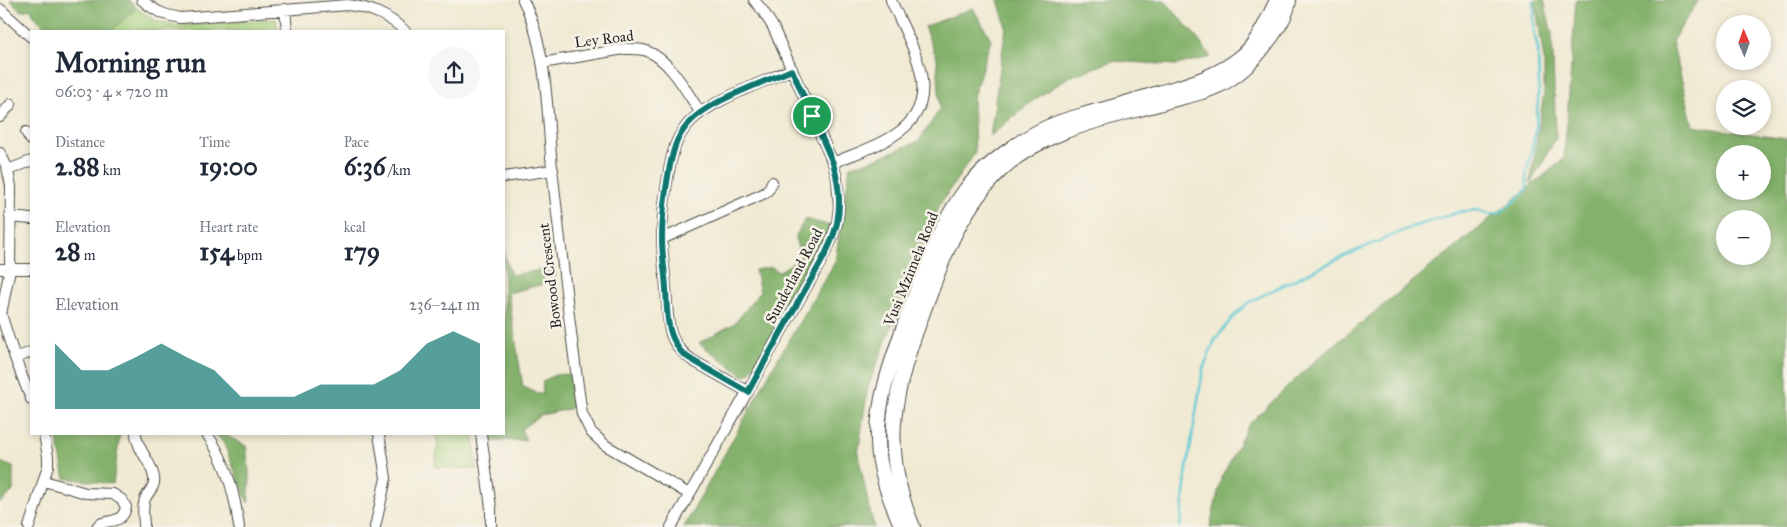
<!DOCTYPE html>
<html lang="en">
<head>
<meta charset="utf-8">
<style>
  :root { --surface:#fff; --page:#f6f6f7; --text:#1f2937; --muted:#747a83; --accent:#0f766e }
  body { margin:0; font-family:"IM FELL Great Primer",serif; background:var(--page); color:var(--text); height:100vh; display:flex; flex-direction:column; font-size:19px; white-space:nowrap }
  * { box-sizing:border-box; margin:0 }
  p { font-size:16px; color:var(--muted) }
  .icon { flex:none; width:28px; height:28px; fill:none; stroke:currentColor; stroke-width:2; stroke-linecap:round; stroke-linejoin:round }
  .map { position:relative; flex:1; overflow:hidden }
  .side { position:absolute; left:30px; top:30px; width:475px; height:405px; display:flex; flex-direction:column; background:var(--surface); border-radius:0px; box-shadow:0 2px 8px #0003 }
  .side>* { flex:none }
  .needle { width:32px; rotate:358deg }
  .controls { position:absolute; left:1716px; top:15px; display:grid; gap:10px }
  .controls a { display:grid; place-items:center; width:55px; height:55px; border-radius:50%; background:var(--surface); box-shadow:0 2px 8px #0003; font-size:25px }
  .pin { position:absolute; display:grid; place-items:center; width:42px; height:42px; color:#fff; margin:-21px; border:2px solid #fff; border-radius:50%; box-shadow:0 1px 5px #0007 }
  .round { display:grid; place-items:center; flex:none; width:52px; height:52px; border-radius:26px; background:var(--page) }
  .overview { display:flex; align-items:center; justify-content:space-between; height:85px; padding:0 25px }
  h1 { font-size:28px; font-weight:800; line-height:38px }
  .stats { display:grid; grid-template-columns:repeat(3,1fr); gap:8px; height:85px; padding:5px 25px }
  .stats div { display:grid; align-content:center }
  .stats b { font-size:25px; font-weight:800 }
  .stats small { font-size:14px; font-weight:400 }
  .stats p { font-size:14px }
  .chart { height:140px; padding:10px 25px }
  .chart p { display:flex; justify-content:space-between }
  .chart svg { width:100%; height:90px; margin-top:5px; fill:var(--accent); opacity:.7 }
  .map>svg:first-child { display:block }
  .green { fill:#a5d07c; stroke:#687e54 }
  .forest { fill:#84b26c; stroke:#586e4c; fill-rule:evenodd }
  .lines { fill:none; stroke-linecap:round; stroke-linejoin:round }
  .stream { stroke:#5dc9d5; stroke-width:2.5 }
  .minor-casing { stroke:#494844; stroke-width:12 }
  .major-casing { stroke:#494844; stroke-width:16 }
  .minor { stroke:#fff; stroke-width:10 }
  .major { stroke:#fff; stroke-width:14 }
  .route-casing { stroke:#fff; stroke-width:10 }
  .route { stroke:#0f766e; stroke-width:6 }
  .labels { text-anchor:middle; stroke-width:5; stroke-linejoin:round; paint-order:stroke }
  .street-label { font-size:15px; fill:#2b2b2b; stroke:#f7f3e8 }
</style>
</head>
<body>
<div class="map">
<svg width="1787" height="527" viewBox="0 0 1787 527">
  <rect width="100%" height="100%" fill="#f7f3e8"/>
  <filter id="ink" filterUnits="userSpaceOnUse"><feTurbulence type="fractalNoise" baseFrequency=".02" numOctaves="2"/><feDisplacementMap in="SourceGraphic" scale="10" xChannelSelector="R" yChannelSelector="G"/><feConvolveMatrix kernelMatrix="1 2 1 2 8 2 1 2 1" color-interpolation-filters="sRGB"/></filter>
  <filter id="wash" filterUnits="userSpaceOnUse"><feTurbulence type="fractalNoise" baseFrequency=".0096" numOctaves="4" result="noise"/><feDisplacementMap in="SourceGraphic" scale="20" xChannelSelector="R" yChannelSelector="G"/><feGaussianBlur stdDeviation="1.12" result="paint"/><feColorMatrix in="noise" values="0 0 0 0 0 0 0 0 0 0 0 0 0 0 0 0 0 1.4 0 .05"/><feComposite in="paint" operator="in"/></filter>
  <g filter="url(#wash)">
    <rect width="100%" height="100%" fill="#f0ead3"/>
    <path class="green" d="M 136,8 L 156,21 L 173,26 L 276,19 L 278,31 L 111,31 Z
      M 435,434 L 473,434 L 477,469 L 435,467 L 438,441 Z"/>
    <path class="forest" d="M 10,0 L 129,0 L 136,8 L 111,31 L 49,31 L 34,16 L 31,9 L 21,11 Z
      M 998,0 L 1164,0 L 1193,33 L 1211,57 L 1176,65 L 1113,61 L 1069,77 L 1031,102 L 990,136 L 1006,27 Z
      M 1535,0 L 1544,0 L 1552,34 L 1556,138 L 1530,184 L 1544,93 L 1544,60 Z
      M 1576,0 L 1699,0 L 1672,41 L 1693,126 L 1787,139 L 1787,527 L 1210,527 L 1221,479 L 1249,424 L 1318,358 L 1564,159 ZM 1725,154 L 1762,154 L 1762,191 L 1725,191 ZM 1725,219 L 1762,219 L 1762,256 L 1725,256 Z
      M 973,8 L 991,39 L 973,97 L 975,153 L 940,204 L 868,387 L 858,454 L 871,516 L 875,527 L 684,527 L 773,367 L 835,262 L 850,166 L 870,161 L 919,141 L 940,109 L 937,58 L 924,27 Z
      M 805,219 L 832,226 L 777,329 L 750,373 L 744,376 L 699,343 L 735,323 L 760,292 L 755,270 L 772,267 L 778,272 L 801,258 L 795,238 Z
      M 504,254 L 511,275 L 552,268 L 556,274 L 555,281 L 508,293 L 523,387 L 542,395 L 543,381 L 555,375 L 569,374 L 573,381 L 575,404 L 569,409 L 541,415 L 521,429 L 526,440 L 491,441 L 490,434 L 504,434 Z
      M 56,434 L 120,434 L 113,484 L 65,478 Z
      M 216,434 L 224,434 L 246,446 L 250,480 L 248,503 L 224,444 Z
      M 0,462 L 13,467 L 13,491 L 0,503 Z"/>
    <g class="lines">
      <path class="stream" d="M 1180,527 L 1187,468 L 1203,369 L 1215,340 L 1232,318 L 1248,303 L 1275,289 L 1344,256 L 1412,227 L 1459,212 L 1476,210 L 1491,215 L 1501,212 L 1522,195 L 1527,188 L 1526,174 L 1536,131 L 1539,85 L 1538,49 L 1534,31 L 1534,0"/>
    </g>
  </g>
  <g filter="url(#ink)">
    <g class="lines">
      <defs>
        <path id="minor" d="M 142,0 C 156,12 164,15 181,18 L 348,5 C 371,8 388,15 405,31
          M 523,0 C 548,49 547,114 552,168 C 561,250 570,333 582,414 L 591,432 L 605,445 L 689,494
          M 0,9 L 31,37
          M 285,9 L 287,31
          M 542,63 L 624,49 C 632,49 640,48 647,51 C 671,61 686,91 700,112
          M 0,117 L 11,104
          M 26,132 L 31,140
          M 0,153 L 7,167 L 11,186 L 10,269 L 1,314 L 15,358 L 31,399
          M 833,163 C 853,154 875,148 893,136 C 950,101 910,45 891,0
          M 8,170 L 31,161
          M 504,177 L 553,170
          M 10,217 L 31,219
          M 662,239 L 765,193 L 769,189 L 772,182
          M 0,269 L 31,269
          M 15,358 L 31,352
          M 748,392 L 692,360 C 682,353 675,346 671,334 C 667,319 667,303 666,288 C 665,272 662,255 662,239 C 662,215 668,157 679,137 C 682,132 686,126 690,122 C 709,101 764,82 792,69
          M 136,434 C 137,450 152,462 154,478 C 156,489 145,493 144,503 C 142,510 144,519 144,527
          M 207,434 C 226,461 235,494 239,527
          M 481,434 L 491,508 L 491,527
          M 44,481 L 86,493 L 113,494 L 122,500 L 126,507 C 122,527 104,517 97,527
          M 29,527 L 48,466 L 48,457 L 44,434
          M 375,527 L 386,478 L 379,434
          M 671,527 L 820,263 L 831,241 L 837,223 L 839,207 L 837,178 L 833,163 L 773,27 L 763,11 L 754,0"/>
        <path id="major" d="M 902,527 C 890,500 878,470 878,440 C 877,401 891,363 904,326 C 921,280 936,229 966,189 C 985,165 1022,138 1050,126 C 1065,119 1081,116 1097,111 C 1118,106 1138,99 1159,93 C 1188,84 1217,77 1241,57 C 1258,43 1268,19 1277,0
          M 913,527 C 882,453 891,399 918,326 C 939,269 957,210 1003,168 C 1047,128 1110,118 1165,102 C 1177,98 1190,96 1202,92 C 1230,84 1253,63 1269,40 C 1278,28 1287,15 1289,0"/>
      </defs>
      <use href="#minor" class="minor-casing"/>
      <use href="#major" class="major-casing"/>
      <use href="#minor" class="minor"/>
      <use href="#major" class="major"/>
    </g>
  </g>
  <g class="lines" filter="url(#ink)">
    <defs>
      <path id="route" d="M 792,70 L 833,163 C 839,183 841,203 837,223 C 831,249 815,272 802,295 C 784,327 766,359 748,392 L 692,360 C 685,356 679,351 676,344 C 666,328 667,307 666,288 C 665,272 662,255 662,239 C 662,215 668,157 679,137 C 682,132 686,126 690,122 C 709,101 764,82 792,70 Z"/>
    </defs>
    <use href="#route" class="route-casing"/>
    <use href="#route" class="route"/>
  </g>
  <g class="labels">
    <g class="street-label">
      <text transform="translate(604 39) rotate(-7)" y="5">Ley Road</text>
      <text transform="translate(911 269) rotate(-68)" y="5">Vusi Mzimela Road</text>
      <text transform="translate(550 276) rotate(-97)" y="5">Bowood Crescent</text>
      <text transform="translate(794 276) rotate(-62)" y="5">Sunderland Road</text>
    </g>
  </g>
</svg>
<div class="controls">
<a><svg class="needle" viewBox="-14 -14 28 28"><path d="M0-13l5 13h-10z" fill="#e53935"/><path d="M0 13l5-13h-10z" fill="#747a83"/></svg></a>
<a><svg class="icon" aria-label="layers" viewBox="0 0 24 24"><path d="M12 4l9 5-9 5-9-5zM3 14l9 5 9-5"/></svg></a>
<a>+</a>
<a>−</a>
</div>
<div class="pin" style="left:812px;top:116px;background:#1e9e55"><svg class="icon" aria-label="arrive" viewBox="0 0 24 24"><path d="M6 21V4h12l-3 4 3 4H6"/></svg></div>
<section class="side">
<div class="overview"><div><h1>Morning run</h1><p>06:03 · 4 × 720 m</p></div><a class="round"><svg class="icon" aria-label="share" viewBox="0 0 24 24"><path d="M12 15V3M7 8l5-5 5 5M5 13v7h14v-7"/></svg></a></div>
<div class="stats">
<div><p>Distance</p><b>2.88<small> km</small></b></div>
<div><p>Time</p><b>19:00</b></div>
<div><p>Pace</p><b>6:36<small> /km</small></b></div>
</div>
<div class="stats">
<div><p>Elevation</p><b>28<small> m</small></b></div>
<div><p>Heart rate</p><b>154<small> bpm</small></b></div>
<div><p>kcal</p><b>179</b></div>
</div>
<div class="chart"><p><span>Elevation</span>236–241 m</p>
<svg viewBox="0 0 160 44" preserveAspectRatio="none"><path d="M0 44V12L10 25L20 25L30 19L40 12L50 19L60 25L70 38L80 38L90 38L100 32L110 32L120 32L130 25L140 12L150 6L160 12V44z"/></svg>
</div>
</section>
</div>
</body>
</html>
